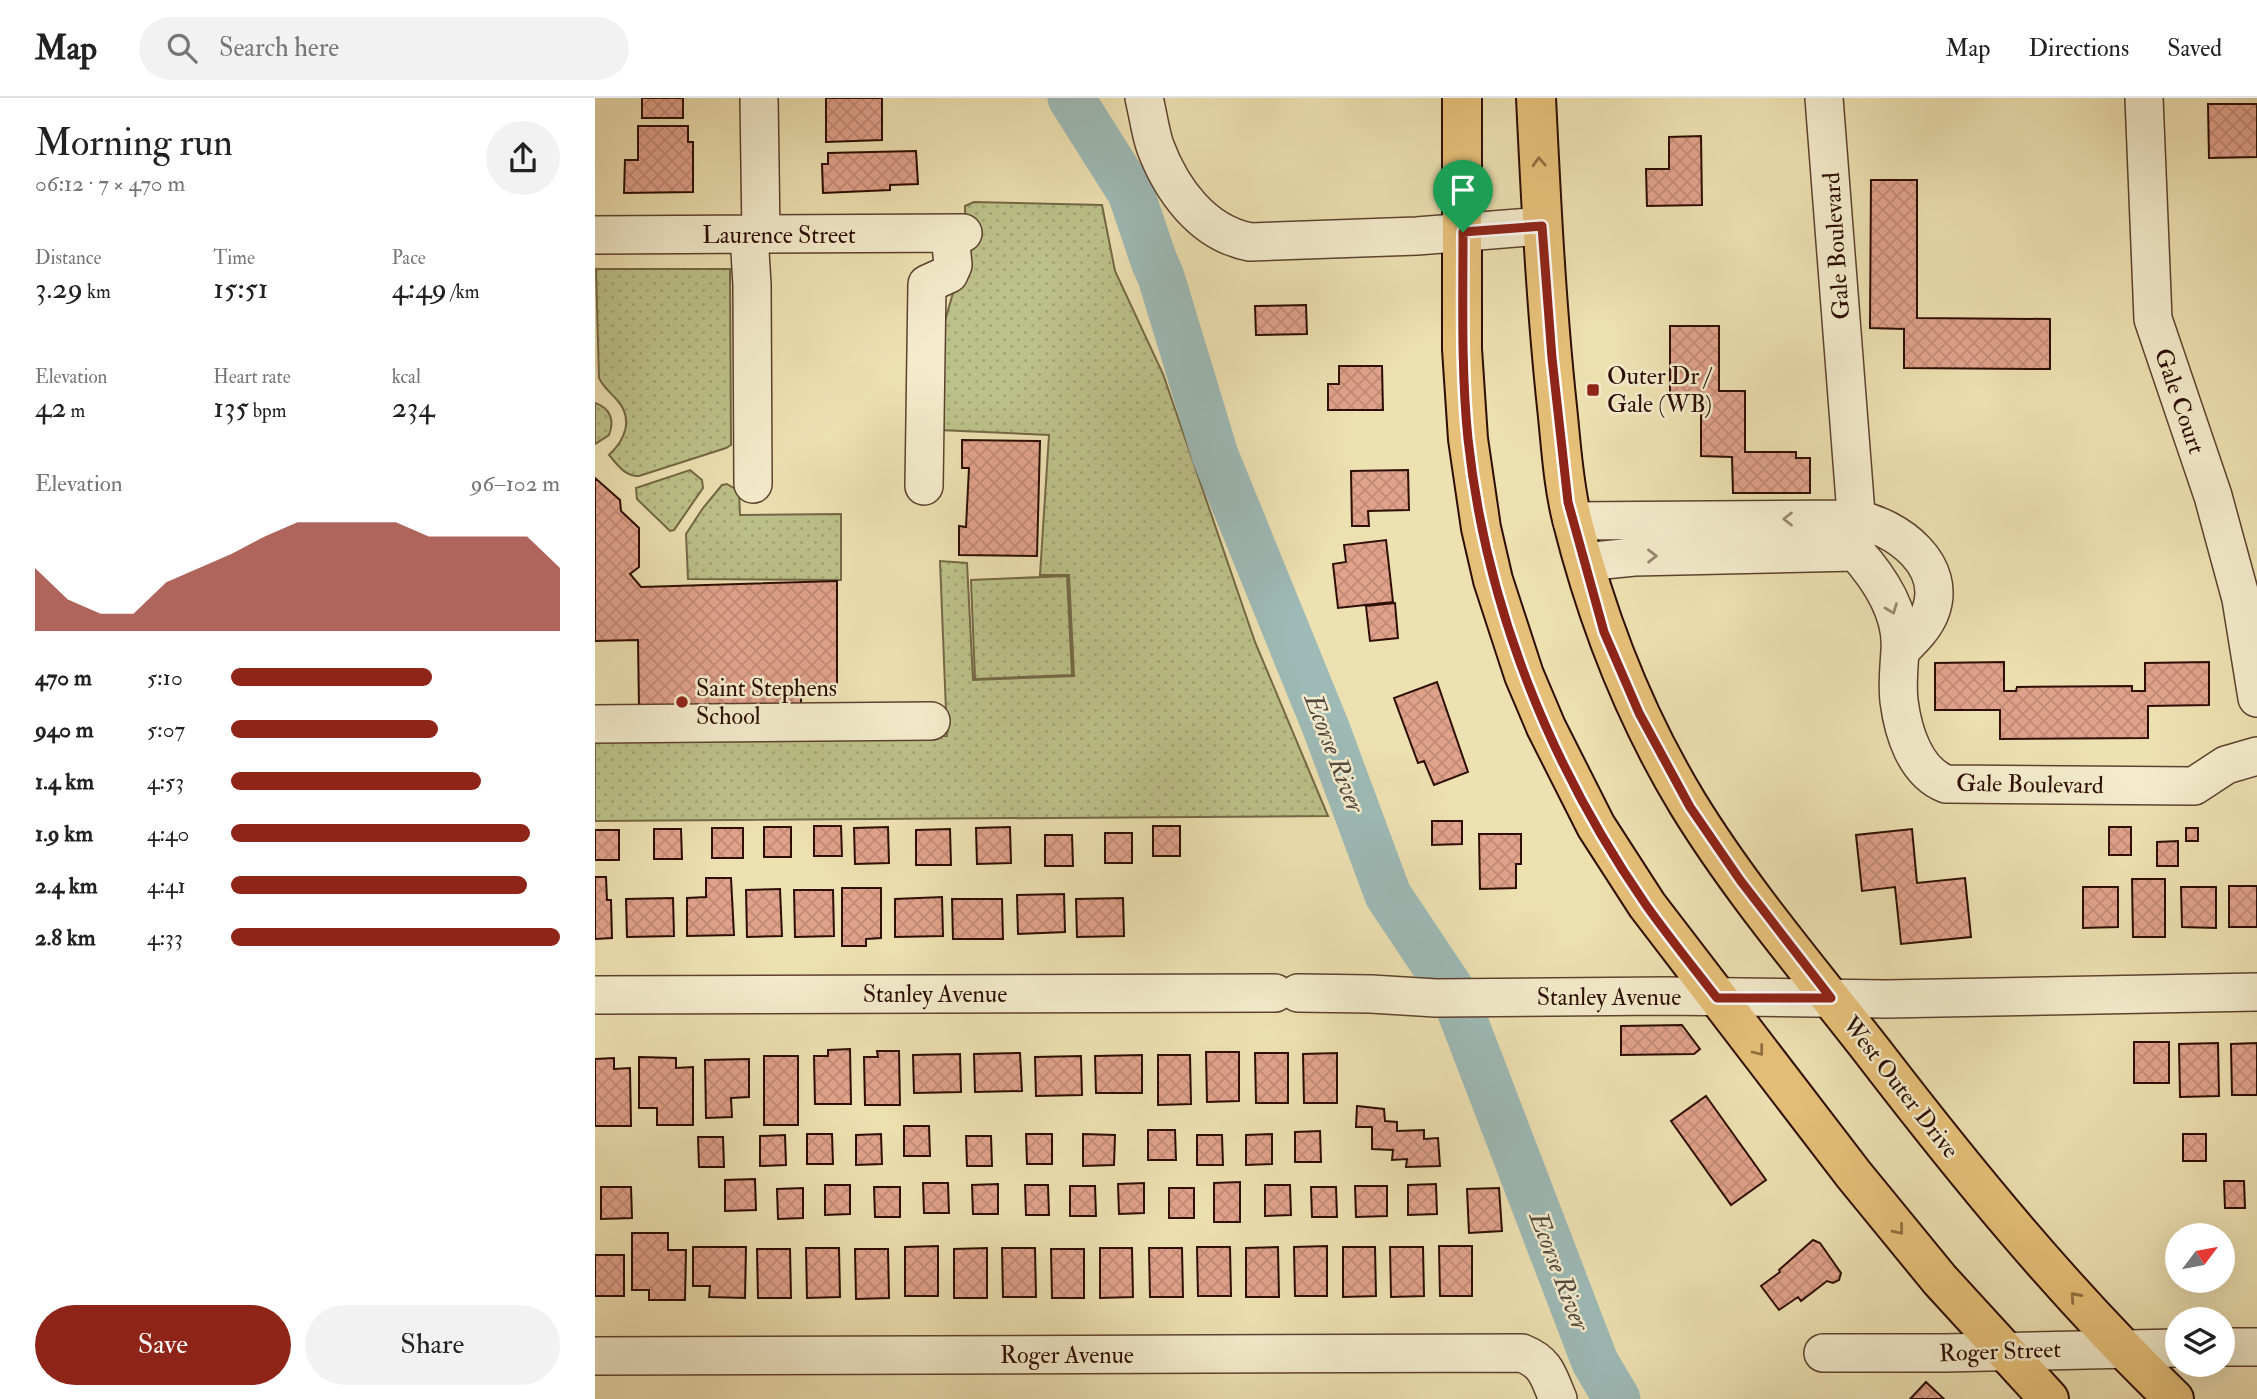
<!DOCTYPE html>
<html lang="en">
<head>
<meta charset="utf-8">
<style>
  :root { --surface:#fff; --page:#f2f2f2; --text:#222; --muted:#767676; --line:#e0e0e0; --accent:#8f2418 }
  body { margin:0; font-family:"IM FELL Double Pica",serif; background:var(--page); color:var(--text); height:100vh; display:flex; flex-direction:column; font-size:26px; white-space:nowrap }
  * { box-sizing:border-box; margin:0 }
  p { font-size:23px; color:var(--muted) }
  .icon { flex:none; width:38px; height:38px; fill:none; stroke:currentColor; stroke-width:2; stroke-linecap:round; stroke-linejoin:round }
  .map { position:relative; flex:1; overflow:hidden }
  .side { display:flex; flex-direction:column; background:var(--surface); width:595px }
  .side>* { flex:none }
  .needle { width:46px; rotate:58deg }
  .controls { position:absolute; left:1570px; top:1125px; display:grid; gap:14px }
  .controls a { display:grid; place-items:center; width:70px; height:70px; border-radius:50%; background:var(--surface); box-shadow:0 7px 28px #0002; font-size:35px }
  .pin { position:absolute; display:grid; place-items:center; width:60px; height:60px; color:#fff; margin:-72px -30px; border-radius:50% 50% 50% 0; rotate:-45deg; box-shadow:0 0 7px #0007 }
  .pin .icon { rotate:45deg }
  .round { display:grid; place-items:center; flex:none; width:74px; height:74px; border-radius:37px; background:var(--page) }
  .summary { display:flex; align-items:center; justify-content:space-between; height:119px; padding:0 35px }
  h1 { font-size:38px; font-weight:600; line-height:52px }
  .stats { display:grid; grid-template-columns:repeat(3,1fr); gap:10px; height:119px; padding:7px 35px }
  .stats div { display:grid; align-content:center }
  .stats b { font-size:30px; font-weight:600 }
  .stats small { font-size:19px; font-weight:400 }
  .stats p { font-size:19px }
  .chart { height:196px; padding:14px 35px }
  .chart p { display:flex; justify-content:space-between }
  .chart svg { width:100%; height:126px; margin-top:7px; fill:var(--accent); opacity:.7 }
  .button { display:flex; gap:14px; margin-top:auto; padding:14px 35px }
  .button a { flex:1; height:80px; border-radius:42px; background:var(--accent); color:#fff; font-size:28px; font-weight:600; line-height:80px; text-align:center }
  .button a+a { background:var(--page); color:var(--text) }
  ul { padding:0 35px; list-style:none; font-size:23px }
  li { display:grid; grid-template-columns:112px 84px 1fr; align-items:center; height:52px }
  li i { height:18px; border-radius:9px; background:var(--accent) }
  header { display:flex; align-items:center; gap:42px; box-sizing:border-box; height:98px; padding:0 35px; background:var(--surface); border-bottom:2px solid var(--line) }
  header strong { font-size:33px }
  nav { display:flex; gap:38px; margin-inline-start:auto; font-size:24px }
  .search { width:490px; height:63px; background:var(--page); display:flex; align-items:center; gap:18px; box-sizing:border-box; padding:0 24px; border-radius:38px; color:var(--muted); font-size:26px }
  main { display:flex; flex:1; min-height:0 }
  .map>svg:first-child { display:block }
  .grass { fill:url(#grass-dots); stroke:#746846; stroke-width:2 }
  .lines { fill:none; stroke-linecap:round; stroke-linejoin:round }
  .river { stroke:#9dbab6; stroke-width:47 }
  .building { fill:url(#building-cross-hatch); stroke:#2d0e02; stroke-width:2 }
  .minor-casing { stroke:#5d422e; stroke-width:40 }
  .major-casing { stroke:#2d0e02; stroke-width:42 }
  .minor { stroke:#f3ebcc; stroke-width:37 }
  .major { stroke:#e6c078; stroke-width:38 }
  .oneway { stroke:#937043 }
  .oneway2 { stroke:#9a8871 }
  .route-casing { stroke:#fff; stroke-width:14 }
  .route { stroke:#8f2418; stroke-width:9 }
  .poi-dot { fill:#8f2418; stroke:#f3ebcc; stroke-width:2.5 }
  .labels { text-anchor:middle; stroke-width:5; stroke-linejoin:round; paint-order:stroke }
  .street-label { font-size:24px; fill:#2d0e02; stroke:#f3ebcc }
  .poi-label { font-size:24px; fill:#2d0e02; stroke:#f3ebcc; text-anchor:start }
  .water-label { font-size:26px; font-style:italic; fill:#544a41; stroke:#f3ebcc }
</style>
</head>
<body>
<header>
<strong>Map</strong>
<div class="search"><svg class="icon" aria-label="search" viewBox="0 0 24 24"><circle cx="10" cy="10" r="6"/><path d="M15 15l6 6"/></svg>Search here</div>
<nav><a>Map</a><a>Directions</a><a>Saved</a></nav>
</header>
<main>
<section class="side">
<div class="summary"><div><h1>Morning run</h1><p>06:12 · 7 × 470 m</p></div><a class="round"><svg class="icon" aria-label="share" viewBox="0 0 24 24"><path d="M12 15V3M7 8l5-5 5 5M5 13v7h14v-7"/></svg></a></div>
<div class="stats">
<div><p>Distance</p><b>3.29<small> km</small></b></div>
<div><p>Time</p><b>15:51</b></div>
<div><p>Pace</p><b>4:49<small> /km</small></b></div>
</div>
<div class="stats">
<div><p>Elevation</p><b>42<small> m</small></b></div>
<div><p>Heart rate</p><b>135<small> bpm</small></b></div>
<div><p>kcal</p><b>234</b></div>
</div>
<div class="chart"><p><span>Elevation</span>96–102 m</p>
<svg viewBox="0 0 160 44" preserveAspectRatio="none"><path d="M0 44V22L10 33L20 38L30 38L40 27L50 22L60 17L70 11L80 6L90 6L100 6L110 6L120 11L130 11L140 11L150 11L160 22V44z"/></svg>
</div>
<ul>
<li><b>470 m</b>5:10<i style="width:61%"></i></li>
<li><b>940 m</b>5:07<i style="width:63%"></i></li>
<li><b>1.4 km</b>4:53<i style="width:76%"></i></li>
<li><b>1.9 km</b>4:40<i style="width:91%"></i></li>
<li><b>2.4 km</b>4:41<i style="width:90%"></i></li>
<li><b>2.8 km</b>4:33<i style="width:100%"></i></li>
</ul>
<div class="button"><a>Save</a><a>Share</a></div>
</section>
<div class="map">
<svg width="1662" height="1301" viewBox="0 0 1662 1301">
  <defs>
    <pattern id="grass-dots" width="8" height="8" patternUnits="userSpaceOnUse" patternTransform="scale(1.75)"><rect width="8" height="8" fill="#bcc189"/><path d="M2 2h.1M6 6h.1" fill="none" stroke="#a2a575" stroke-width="1.8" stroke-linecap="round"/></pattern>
    <pattern id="building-cross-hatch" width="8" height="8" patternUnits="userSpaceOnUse" patternTransform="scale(1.75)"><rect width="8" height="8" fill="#e1a28b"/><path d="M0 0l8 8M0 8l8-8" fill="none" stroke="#c18a76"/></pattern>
  </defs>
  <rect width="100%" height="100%" fill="#ede0b1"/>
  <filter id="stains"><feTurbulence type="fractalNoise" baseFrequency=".00286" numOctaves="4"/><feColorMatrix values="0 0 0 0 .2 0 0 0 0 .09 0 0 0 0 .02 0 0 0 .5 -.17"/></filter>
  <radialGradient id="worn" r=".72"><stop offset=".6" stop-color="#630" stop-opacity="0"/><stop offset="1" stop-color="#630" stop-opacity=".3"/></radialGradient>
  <path class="grass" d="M 379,104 L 507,107 L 520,173 L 568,276 L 660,544 L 733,718 L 0,723 L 0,641 L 352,638 L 345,463 L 372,465 L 378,582 L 479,578 L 474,477 L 445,477 L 454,337 L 344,332 L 344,244 L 371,149 L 370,108 Z
    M 1,171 L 135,171 L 136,347 L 131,350 L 44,378 C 30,379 22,366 14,357 C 30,342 39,321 22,302 C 15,294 9,290 4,280 Z
    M 0,305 C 15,310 20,322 14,337 L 0,346 Z
    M 95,372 L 107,382 L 108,390 L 79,432 L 75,433 L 42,401 L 41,390 Z
    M 132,386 L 144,393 L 145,417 L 246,416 L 246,482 L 93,481 L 91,436 L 108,410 L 127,387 Z
    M 472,478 L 477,577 L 380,581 L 376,482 Z"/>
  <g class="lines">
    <path class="river" d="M 476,0 L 536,95 L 559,163 L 566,179 L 620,357 L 731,630 L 793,797 L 859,896 L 1000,1264 L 1022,1301"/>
  </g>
  <path class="building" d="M 47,0 L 88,0 L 88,20 L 47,20 Z
    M 231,0 L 287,0 L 287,42 L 231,44 Z
    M 1613,6 L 1662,6 L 1662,59 L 1614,60 Z
    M 43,28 L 93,28 L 93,44 L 98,44 L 98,94 L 29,95 L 30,62 L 43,62 Z
    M 1106,38 L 1107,107 L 1052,108 L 1051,71 L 1074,71 L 1074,39 Z
    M 321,53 L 323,86 L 295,87 L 295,92 L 228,95 L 227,66 L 233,66 L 233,55 Z
    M 1276,82 L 1322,82 L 1322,220 L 1455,221 L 1455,271 L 1309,270 L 1309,231 L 1275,230 Z
    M 711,207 L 712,236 L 661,237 L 660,208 Z
    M 1075,228 L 1124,228 L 1124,293 L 1150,293 L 1150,354 L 1201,354 L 1201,360 L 1215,360 L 1215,395 L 1138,395 L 1137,359 L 1106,358 L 1106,298 L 1075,298 Z
    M 744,268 L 787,268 L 788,312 L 733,312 L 733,286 L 744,286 Z
    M 367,342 L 445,343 L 442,458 L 364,457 L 364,428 L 371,429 L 374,370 L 367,370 Z
    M 813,372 L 814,412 L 773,413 L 774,428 L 757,428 L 756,373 Z
    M 0,380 L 25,402 L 26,413 L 44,430 L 44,469 L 35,476 L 46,489 L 242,483 L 242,588 L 206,589 L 206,607 L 44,609 L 43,542 L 0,543 Z
    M 791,442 L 798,504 L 743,510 L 738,466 L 751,464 L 749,447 Z
    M 800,505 L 803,540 L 775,543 L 771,508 Z
    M 1409,564 L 1409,593 L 1421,593 L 1422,589 L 1537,588 L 1537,593 L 1550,593 L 1550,565 L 1614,564 L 1614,607 L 1553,608 L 1553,640 L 1405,641 L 1405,612 L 1340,612 L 1340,565 Z
    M 842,584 L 873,674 L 839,687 L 829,663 L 823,665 L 799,600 Z
    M 837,723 L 867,723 L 867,746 L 837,747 Z
    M 219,728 L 246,728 L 247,758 L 219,758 Z
    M 558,728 L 585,728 L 585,758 L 558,758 Z
    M 169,729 L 196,729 L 196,759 L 169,759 Z
    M 293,729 L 294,765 L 260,766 L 259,730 Z
    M 415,729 L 416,765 L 382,766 L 381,730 Z
    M 1514,729 L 1536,729 L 1536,757 L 1514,757 Z
    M 117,730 L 148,730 L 148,760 L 117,760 Z
    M 1591,730 L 1603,730 L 1603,743 L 1591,743 Z
    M 59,731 L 86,731 L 87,761 L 59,761 Z
    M 355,731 L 356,767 L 321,767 L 321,732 Z
    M 1317,731 L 1322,785 L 1370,780 L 1376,839 L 1306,846 L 1300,789 L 1267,793 L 1261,737 Z
    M 0,732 L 24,732 L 24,762 L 0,762 Z
    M 510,735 L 537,735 L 537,765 L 510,765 Z
    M 884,736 L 926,736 L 926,766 L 921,766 L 921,790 L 885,791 Z
    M 450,737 L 477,737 L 478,768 L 450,768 Z
    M 1583,743 L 1583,768 L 1562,768 L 1562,744 Z
    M 0,779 L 11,779 L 12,802 L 16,802 L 17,840 L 0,841 Z
    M 111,780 L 136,780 L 139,837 L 92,838 L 92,800 L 111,799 Z
    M 1537,781 L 1570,781 L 1570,839 L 1538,839 Z
    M 1634,788 L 1662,788 L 1662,829 L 1634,829 Z
    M 1488,789 L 1523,789 L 1523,829 L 1488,830 Z
    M 1586,789 L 1621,789 L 1621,830 L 1587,829 Z
    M 247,790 L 286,790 L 286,840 L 271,841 L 271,848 L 247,848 Z
    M 185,791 L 187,838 L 152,839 L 151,792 Z
    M 199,792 L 238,792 L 239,838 L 200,839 Z
    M 469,796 L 470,834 L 423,836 L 422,797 Z
    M 347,799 L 348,838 L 300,839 L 300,801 Z
    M 78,800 L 79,838 L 32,839 L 31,801 Z
    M 528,800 L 529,838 L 482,839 L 481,801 Z
    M 357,801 L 407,801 L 408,841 L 358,841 Z
    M 1087,927 L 1105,951 L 1099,956 L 1026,957 L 1026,928 Z
    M 1539,944 L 1574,944 L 1574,985 L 1539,985 Z
    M 1623,945 L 1624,998 L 1585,999 L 1584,946 Z
    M 1662,945 L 1662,997 L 1637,997 L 1636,946 Z
    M 255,951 L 256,1006 L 220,1006 L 219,958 L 233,958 L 233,952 Z
    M 282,953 L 304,953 L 305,1007 L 270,1007 L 269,959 L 283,959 Z
    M 611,954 L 644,954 L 644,1003 L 612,1004 Z
    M 425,955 L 427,993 L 380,994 L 379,956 Z
    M 660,955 L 693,955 L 693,1005 L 661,1005 Z
    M 742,955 L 742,1005 L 709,1005 L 708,956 Z
    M 365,956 L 366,994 L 319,995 L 318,957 Z
    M 547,957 L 547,995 L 501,995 L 500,958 Z
    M 563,957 L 595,957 L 596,1006 L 563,1007 Z
    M 169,958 L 203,958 L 203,1027 L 169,1027 Z
    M 486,958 L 487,997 L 441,998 L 440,959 Z
    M 44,959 L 81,960 L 81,970 L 98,969 L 98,1027 L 62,1027 L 62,1010 L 44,1010 Z
    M 19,960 L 19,971 L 35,970 L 36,1028 L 0,1028 L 0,961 Z
    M 154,961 L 154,999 L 136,1000 L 137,1019 L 111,1020 L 110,962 Z
    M 1111,998 L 1171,1082 L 1136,1107 L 1076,1023 Z
    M 762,1008 L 789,1011 L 790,1023 L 802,1024 L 802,1033 L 829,1032 L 829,1041 L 843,1040 L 845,1068 L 811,1069 L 812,1061 L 797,1062 L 798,1052 L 777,1051 L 777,1029 L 761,1029 Z
    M 309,1028 L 334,1028 L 335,1058 L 309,1058 Z
    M 553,1032 L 580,1032 L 581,1062 L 553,1062 Z
    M 725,1033 L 726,1064 L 700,1064 L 700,1034 Z
    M 212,1036 L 237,1036 L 238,1066 L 212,1066 Z
    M 286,1036 L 287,1066 L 261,1067 L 261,1037 Z
    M 431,1036 L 457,1036 L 457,1066 L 432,1066 Z
    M 488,1036 L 520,1037 L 519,1067 L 488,1068 Z
    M 677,1036 L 677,1066 L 651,1067 L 651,1037 Z
    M 1588,1036 L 1611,1036 L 1611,1063 L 1588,1063 Z
    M 190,1037 L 191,1067 L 165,1068 L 165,1038 Z
    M 602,1037 L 627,1037 L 628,1067 L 602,1067 Z
    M 371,1038 L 396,1038 L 397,1068 L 372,1068 Z
    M 103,1039 L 128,1039 L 129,1069 L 104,1069 Z
    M 160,1081 L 161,1112 L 130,1113 L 130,1082 Z
    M 1629,1083 L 1649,1083 L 1650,1110 L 1630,1110 Z
    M 645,1084 L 645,1124 L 619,1124 L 619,1085 Z
    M 328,1085 L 353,1085 L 354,1115 L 329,1115 Z
    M 549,1085 L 549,1115 L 524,1116 L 523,1086 Z
    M 403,1086 L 403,1116 L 378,1116 L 377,1087 Z
    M 841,1086 L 842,1116 L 813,1117 L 813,1087 Z
    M 230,1087 L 255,1087 L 255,1116 L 230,1117 Z
    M 430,1087 L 453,1087 L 454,1117 L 431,1117 Z
    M 670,1087 L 695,1087 L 696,1117 L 670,1118 Z
    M 475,1088 L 500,1088 L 501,1118 L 475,1118 Z
    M 760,1088 L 792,1088 L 792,1118 L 761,1119 Z
    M 6,1089 L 36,1089 L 37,1120 L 6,1121 Z
    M 279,1089 L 305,1089 L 305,1119 L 280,1119 Z
    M 716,1089 L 741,1089 L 742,1119 L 717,1119 Z
    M 208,1090 L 208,1120 L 183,1121 L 182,1091 Z
    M 574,1090 L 599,1090 L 599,1120 L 574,1120 Z
    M 904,1090 L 907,1133 L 874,1135 L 872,1091 Z
    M 37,1135 L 73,1135 L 73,1152 L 91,1152 L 90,1202 L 54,1202 L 54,1192 L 37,1192 Z
    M 1218,1142 L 1225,1145 L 1246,1175 L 1244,1182 L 1238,1185 L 1232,1183 L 1206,1203 L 1203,1199 L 1184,1212 L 1166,1188 L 1185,1174 L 1184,1172 Z
    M 343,1148 L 343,1198 L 310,1198 L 310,1149 Z
    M 732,1148 L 732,1198 L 700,1198 L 699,1149 Z
    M 844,1148 L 877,1148 L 877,1198 L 845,1198 Z
    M 98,1149 L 151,1149 L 150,1200 L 114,1199 L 115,1188 L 98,1188 Z
    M 602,1149 L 635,1149 L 636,1198 L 603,1198 Z
    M 683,1149 L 684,1199 L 651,1199 L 651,1150 Z
    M 748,1149 L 780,1149 L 781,1198 L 748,1199 Z
    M 795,1149 L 828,1149 L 829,1198 L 796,1199 Z
    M 211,1150 L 244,1150 L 245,1199 L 212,1200 Z
    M 392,1150 L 392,1200 L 359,1200 L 359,1151 Z
    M 407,1150 L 440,1150 L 441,1199 L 408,1199 Z
    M 505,1150 L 537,1150 L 538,1199 L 505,1200 Z
    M 554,1150 L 587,1150 L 588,1199 L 555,1199 Z
    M 162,1151 L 195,1151 L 196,1200 L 163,1200 Z
    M 260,1151 L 293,1151 L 294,1200 L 261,1201 Z
    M 456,1151 L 489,1151 L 489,1200 L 457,1200 Z
    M 0,1157 L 29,1157 L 29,1198 L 0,1198 Z
    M 1331,1284 L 1349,1301 L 1315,1301 Z"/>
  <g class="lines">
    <defs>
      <path id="minor" d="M 164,0 L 166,137
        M 549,0 C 553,16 555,33 560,48 C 576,91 607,135 655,144 L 822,138 L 947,128
        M 1549,0 L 1558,221 L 1618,398 L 1646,501 L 1662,600
        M 0,137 L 368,135
        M 154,137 L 157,187 L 158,386
        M 329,388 L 332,186 L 354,176 L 358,167 L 355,136
        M 977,423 L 1261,421 C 1302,429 1354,467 1335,515 C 1329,530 1316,542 1305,553 C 1308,515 1285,481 1261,454 L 1261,416 L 1229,0
        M 989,464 L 1039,459 L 1261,454
        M 1305,553 C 1304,569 1302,587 1304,603 C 1308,634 1320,674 1351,686 L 1599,688 L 1631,667 L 1662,658
        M 0,626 L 336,623
        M 703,895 L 776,896 L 841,900 L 1072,898 L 1291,901 L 1662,894
        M 0,897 L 680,895
        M 1628,1249 L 1662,1249
        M 1228,1255 L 1350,1255 L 1582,1250
        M 0,1258 L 927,1255 C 952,1265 953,1278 963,1301"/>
      <path id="major" d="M 867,0 L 867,251 L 873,341 L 886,430 L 898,482 L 929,577 L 951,629 L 1001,728 L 1052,807 L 1259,1077 L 1345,1182 L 1454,1301
        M 941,0 C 946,103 951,206 962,309 C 966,346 968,385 977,421 C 1002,521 1039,617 1093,706 C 1147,794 1215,873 1278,954 C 1371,1075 1469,1195 1579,1301"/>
    </defs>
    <use href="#minor" class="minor-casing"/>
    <use href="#major" class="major-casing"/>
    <use href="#minor" class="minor"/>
    <use href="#major" class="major"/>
  </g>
  <defs><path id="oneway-chevron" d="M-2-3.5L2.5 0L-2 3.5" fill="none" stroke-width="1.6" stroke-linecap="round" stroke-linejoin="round" transform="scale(1.75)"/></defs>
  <g class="oneway">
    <use href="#oneway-chevron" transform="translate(944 64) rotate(-93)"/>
    <use href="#oneway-chevron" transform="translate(1164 953) rotate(52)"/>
    <use href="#oneway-chevron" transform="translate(1304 1132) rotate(51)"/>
    <use href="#oneway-chevron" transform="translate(1480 1199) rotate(-132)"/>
  </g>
  <g class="oneway2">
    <use href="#oneway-chevron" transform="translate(1193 421) rotate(180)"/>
    <use href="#oneway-chevron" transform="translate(1057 458) rotate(-1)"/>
    <use href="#oneway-chevron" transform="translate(1297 511) rotate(69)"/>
  </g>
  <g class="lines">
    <defs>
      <path id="route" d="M 947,128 L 957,260 L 973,404 L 1009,534 L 1044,615 L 1095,709 L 1145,782 L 1236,900 L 1122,900 C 1098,869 1073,838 1051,807 C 955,668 891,509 873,341 C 866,272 868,203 868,134 Z"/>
    </defs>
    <use href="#route" class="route-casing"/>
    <use href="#route" class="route"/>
  </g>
  <g class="poi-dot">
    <rect x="991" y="285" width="14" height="14" rx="3.5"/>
    <circle cx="87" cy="604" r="7"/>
  </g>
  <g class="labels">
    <g class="street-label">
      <text x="184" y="145">Laurence Street</text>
      <text transform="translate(1241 148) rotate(-94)" y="8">Gale Boulevard</text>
      <text transform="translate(1585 303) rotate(71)" y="8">Gale Court</text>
      <text transform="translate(1435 686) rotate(1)" y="8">Gale Boulevard</text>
      <text x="340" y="904">Stanley Avenue</text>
      <text x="1014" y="907">Stanley Avenue</text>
      <text transform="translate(1306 989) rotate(52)" y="8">West Outer Drive</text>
      <text transform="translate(1405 1253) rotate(-2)" y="8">Roger Street</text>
      <text x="472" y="1265">Roger Avenue</text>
    </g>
    <g class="poi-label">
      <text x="1012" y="286">Outer Dr /<tspan x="1012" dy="28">Gale (WB)</tspan></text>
      <text x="101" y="598">Saint Stephens<tspan x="101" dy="28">School</tspan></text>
    </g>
    <g class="water-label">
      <text transform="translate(740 655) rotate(69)" y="9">Ecorse River</text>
      <text transform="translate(965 1173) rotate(69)" y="9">Ecorse River</text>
    </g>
  </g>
  <rect width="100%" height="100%" filter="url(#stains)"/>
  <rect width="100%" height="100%" fill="url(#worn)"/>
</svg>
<div class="controls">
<a><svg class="needle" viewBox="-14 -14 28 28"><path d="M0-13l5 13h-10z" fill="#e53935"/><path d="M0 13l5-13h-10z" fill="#767676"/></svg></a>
<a><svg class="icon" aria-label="layers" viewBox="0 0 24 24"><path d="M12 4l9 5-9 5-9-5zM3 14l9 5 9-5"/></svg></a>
</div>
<div class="pin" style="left:868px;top:134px;background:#1e9e55"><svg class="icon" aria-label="arrive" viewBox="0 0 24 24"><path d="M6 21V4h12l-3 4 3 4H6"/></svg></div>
</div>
</main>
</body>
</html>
